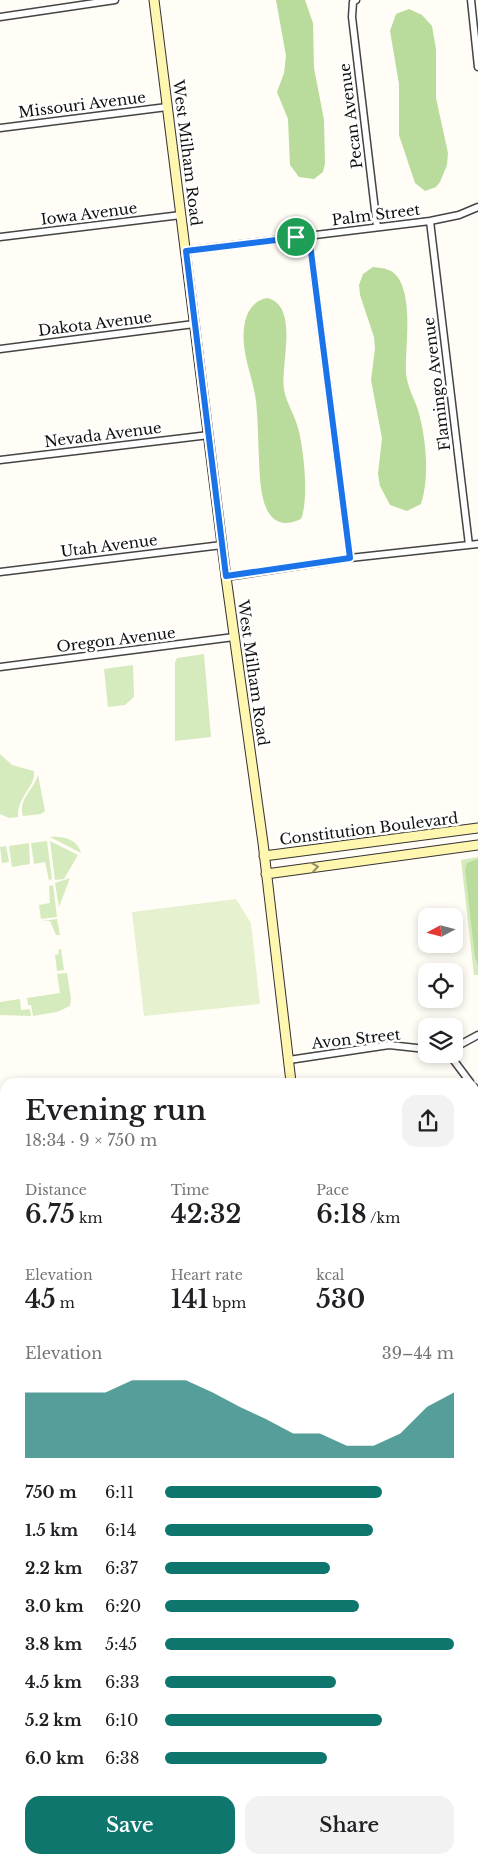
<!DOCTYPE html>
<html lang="en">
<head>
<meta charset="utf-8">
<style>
  :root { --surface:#fff; --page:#f2f2f2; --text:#202124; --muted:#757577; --accent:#0f766e }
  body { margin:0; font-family:"Libre Baskerville",serif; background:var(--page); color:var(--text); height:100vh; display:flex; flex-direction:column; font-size:19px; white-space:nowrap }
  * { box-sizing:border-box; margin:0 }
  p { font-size:16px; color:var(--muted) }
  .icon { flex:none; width:28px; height:28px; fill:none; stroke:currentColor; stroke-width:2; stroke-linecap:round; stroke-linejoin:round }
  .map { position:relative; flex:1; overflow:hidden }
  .panel { position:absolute; left:0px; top:1078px; width:479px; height:786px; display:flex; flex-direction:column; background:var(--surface); border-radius:15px 15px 0 0; box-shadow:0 2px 8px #0003 }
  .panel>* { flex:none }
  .needle { width:32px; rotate:263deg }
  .buttons { position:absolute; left:418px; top:908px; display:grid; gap:10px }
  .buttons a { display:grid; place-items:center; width:45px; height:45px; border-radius:10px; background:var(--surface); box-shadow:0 2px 8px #0003; font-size:25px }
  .pin { position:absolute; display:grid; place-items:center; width:42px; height:42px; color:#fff; margin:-21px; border:2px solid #fff; border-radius:50%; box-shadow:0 1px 5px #0007 }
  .round { display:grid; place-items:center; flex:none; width:52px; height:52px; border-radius:15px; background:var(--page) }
  .head { display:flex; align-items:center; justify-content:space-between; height:85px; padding:0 25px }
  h1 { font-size:28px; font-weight:600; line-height:38px }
  .figures { display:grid; grid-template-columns:repeat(3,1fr); gap:8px; height:85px; padding:5px 25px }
  .figures div { display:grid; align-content:center }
  .figures b { font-size:25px; font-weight:600 }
  .figures small { font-size:14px; font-weight:400 }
  .figures p { font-size:14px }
  .chart { height:140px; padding:10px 25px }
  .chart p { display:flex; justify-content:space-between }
  .chart svg { width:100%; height:90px; margin-top:5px; fill:var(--accent); opacity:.7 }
  .action { display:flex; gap:10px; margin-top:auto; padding:10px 25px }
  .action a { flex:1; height:58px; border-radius:15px; background:var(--accent); color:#fff; font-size:20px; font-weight:600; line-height:58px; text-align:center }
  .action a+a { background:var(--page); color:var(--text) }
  ul { padding:0 25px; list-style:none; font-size:16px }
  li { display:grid; grid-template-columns:80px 60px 1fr; align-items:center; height:38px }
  li i { height:12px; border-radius:6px; background:var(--accent) }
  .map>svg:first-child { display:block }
  .green { fill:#d5ebbd }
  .forest { fill:#b9dc9c }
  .pitch { fill:#e6f2cf }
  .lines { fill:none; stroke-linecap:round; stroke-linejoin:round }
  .street-casing { stroke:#444; stroke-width:9 }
  .secondary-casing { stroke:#333; stroke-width:11 }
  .street { stroke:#fff; stroke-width:6 }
  .secondary { stroke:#fff6b0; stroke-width:9 }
  .oneway { stroke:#948f68 }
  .route-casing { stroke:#fff; stroke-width:10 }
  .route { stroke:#1a73e8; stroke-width:6 }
  .labels { text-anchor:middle; stroke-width:5; stroke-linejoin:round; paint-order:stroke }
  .street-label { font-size:15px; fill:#111; stroke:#fff }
</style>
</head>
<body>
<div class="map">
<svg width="478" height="1863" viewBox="0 0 478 1863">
  <rect width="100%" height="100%" fill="#fffdf5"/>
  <path class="green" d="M 204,654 L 211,737 L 175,741 L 175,662 L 177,658 Z
    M 133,665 L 134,697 L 125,705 L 108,707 L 104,669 Z
    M 0,754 L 12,765 L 34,771 C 36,787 18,794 18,817 L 9,818 L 0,814 Z
    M 38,775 L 45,811 L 41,814 L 23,816 C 17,801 34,789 38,775 Z
    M 50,837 C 62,836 78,839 81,853 Z
    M 47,841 L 52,879 L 49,880 L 45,862 L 34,864 L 31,843 Z
    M 50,841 L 78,855 L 64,879 L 55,880 Z
    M 29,843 L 30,864 L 12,867 L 9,846 Z
    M 6,846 L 9,862 L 2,863 L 0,847 Z
    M 478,857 L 478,975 L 474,975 L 461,860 Z
    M 70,878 L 59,907 L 55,883 Z
    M 53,885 L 57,917 L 41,919 L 39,905 L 50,903 L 49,886 Z
    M 57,919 L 60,935 L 56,935 L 50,921 L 42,921 Z
    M 61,949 L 64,970 L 57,971 L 55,955 L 59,954 L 58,950 Z
    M 67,973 L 71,999 L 70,1006 L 57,1012 L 33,1016 L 31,1005 L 28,1005 L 27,998 L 60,993 L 57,974 Z
    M 20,999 L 21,1010 L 30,1009 L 31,1016 L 0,1015 L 0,1002 Z
    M 478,1755 L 478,1863 L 440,1863 L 440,1859 L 474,1859 L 474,1756 Z"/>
  <path class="forest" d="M 276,0 L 305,0 L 313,23 L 314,68 L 324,120 L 325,164 L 323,172 L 314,179 L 299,177 L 290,165 L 288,119 L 277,92 L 284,73 L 286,56 Z
    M 409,9 L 422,15 L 432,26 L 436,49 L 436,98 L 448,153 L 447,165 L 440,182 L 436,187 L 425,191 L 415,183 L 399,135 L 399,84 L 390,31 L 396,14 Z
    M 373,267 C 384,268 393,269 399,279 C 413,303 405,347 406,373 C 407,386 414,398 418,410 C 426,438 430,476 421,504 L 407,511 L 390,505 L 380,486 L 378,474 L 382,438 L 371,380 L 375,349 L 374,337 L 360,295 L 359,285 L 363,274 Z
    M 267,298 C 300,305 280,366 284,389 C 286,403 295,415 298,428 C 304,449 309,500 301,519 C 260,538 260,483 259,459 C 258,439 258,420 256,401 C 253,377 241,353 244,329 C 245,314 252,301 267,298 Z
    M 478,859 L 478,965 L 475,957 L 465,870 L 467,863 Z
    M 478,1559 L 478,1622 L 474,1621 L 474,1560 Z
    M 478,1792 L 478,1863 L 456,1863 L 453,1859 L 474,1859 L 474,1793 Z"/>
  <path class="pitch" d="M 236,899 L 251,923 L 260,1004 L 144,1016 L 132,912 Z"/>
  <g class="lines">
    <defs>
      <path id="street" d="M 356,0 L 353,2 L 352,17 L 377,227
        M 471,0 L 478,67
        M 0,17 L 115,0
        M 0,128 L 167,107
        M 430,221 L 469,545
        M 309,236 L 350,558
        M 0,237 L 181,215
        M 185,251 L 430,221 L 459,215 L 478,207
        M 0,349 L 194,324
        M 0,460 L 209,435
        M 0,572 L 222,545
        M 226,577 L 350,558 L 478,544
        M 0,667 L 234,637
        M 454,1048 L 478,1035
        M 449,1054 L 470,1082
        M 289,1060 L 389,1045 L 426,1049
        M 474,1087 L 478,1093
        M 474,1150 L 478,1148
        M 0,1189 L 5,1189
        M 474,1268 L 478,1267
        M 474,1385 L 478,1385
        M 0,1490 L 5,1489
        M 474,1501 L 478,1501
        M 0,1711 L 5,1711
        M 0,1838 L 5,1837"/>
      <path id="secondary" d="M 154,0 L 226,577 L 263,843 L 291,1082
        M 264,856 L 478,828
        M 266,874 L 478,845
        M 384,1859 L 385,1863"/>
    </defs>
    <use href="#street" class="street-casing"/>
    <use href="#secondary" class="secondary-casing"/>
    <use href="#street" class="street"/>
    <use href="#secondary" class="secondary"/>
  </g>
  <defs><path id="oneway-chevron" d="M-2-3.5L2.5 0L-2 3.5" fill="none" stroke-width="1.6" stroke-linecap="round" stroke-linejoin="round" transform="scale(1.25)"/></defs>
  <use class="oneway" href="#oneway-chevron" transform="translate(315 867) rotate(-8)"/>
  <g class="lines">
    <defs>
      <path id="route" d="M 309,236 L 350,558 L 226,576 L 186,251 Z"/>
    </defs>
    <use href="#route" class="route-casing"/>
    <use href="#route" class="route"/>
  </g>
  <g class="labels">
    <g class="street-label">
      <text transform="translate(82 105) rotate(-7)" y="5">Missouri Avenue</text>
      <text transform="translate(351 116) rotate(-97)" y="5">Pecan Avenue</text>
      <text transform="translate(187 153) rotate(83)" y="5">West Milham Road</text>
      <text transform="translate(89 214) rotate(-7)" y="5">Iowa Avenue</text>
      <text transform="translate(376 215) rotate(-7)" y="5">Palm Street</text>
      <text transform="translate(95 324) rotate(-7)" y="5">Dakota Avenue</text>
      <text transform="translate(437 384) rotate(-97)" y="5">Flamingo Avenue</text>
      <text transform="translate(103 435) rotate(-7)" y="5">Nevada Avenue</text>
      <text transform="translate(109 546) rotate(-7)" y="5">Utah Avenue</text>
      <text transform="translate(116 640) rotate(-7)" y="5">Oregon Avenue</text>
      <text transform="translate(253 673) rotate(82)" y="5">West Milham Road</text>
      <text transform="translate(369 829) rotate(-7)" y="5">Constitution Boulevard</text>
      <text transform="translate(356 1039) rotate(-6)" y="5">Avon Street</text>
    </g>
  </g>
</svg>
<div class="buttons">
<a><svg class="needle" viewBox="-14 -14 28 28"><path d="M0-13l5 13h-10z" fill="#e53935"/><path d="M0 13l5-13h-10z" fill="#757577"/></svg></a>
<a><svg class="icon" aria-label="locate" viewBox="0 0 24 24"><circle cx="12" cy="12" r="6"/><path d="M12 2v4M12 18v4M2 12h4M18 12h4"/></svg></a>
<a><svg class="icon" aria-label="layers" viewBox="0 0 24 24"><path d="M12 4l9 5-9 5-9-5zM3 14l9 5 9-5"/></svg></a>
</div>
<div class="pin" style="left:296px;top:237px;background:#1e9e55"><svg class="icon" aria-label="arrive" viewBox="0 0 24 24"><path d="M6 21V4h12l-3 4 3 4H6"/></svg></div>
<section class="panel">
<div class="head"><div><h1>Evening run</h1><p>18:34 · 9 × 750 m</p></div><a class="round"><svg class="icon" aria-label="share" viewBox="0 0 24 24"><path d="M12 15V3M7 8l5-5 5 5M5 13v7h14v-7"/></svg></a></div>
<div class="figures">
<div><p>Distance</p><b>6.75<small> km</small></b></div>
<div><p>Time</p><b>42:32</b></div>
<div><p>Pace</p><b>6:18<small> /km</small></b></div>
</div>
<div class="figures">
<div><p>Elevation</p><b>45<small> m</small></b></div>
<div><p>Heart rate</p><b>141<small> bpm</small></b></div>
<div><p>kcal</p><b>530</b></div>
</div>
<div class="chart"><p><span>Elevation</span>39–44 m</p>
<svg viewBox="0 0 160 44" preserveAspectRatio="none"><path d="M0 44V12L10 12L20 12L30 12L40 6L50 6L60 6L70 12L80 19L90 25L100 32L110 32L120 38L130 38L140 32L150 19L160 12V44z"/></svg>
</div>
<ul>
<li><b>750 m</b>6:11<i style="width:75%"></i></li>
<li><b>1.5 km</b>6:14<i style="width:72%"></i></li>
<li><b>2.2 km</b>6:37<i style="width:57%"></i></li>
<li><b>3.0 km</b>6:20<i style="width:67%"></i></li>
<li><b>3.8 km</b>5:45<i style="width:100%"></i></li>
<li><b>4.5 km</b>6:33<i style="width:59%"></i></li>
<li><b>5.2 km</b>6:10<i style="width:75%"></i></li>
<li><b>6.0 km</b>6:38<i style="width:56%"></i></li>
</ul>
<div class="action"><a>Save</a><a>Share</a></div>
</section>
</div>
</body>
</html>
